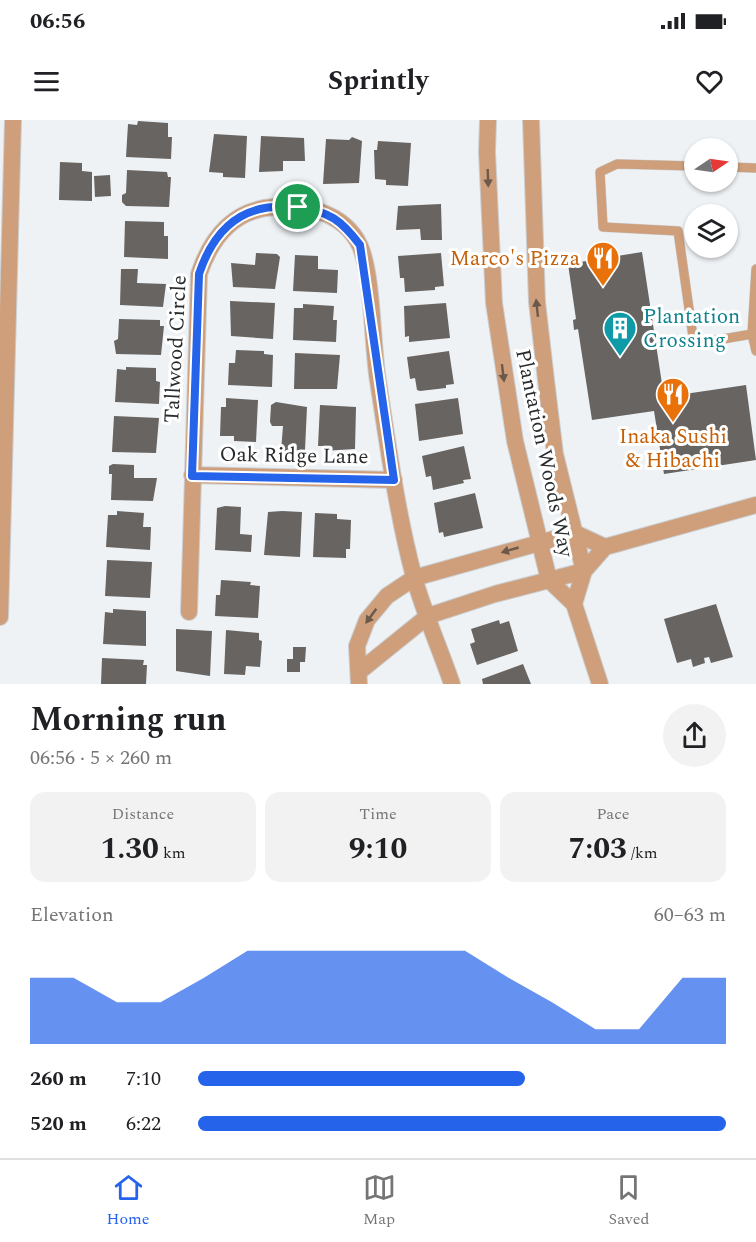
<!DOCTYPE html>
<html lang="en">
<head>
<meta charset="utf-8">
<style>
  :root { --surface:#fff; --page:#f2f2f2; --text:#202124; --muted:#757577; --line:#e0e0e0; --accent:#2563eb }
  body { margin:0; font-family:Spectral,serif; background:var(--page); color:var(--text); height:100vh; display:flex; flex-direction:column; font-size:22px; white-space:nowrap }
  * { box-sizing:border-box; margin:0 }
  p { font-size:20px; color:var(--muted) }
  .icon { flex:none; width:33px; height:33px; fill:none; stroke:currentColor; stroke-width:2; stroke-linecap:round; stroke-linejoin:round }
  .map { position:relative; height:564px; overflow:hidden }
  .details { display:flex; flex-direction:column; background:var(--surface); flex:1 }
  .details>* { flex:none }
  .needle { width:39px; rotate:77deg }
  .fabs { position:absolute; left:684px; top:18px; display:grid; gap:12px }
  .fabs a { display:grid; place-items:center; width:54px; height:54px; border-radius:50%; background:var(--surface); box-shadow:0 2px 4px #0004; font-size:30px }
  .pin { position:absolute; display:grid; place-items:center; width:51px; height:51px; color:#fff; margin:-26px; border:3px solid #fff; border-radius:50%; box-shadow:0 2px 6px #0007 }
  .round { display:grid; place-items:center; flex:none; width:63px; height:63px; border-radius:32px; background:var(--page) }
  .overview { display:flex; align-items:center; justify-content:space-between; height:102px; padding:0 30px }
  h1 { font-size:33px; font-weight:700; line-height:45px }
  .stats { display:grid; grid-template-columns:repeat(3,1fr); gap:9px; height:102px; padding:6px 30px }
  .stats div { display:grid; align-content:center; border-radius:15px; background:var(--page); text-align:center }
  .stats b { font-size:30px; font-weight:700 }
  .stats small { font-size:16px; font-weight:400 }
  .stats p { font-size:16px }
  .chart { height:168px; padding:12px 30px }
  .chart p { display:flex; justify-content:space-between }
  .chart svg { width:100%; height:108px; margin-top:6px; fill:var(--accent); opacity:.7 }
  ul { padding:0 30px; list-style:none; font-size:20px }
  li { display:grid; grid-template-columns:96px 72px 1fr; align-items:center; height:45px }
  li i { height:15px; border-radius:8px; background:var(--accent) }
  .status { display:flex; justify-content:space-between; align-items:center; height:42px; padding:0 30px; background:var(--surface); direction:ltr }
  .status svg { height:16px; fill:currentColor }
  header { display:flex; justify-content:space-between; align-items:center; height:78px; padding:0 30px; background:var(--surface); font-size:27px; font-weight:700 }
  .menu { display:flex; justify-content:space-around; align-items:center; height:84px; border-top:2px solid var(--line); background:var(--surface); font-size:16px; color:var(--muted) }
  .menu a { display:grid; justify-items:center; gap:3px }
  .menu .on { color:var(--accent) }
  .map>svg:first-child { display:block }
  .building { fill:#676461 }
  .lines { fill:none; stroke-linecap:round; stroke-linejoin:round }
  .service-casing { stroke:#cbced1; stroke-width:10 }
  .minor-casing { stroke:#cbced1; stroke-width:18 }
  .service { stroke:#ce9f7a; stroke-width:9 }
  .minor { stroke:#ce9f7a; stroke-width:16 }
  .oneway { fill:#6b594b }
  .route-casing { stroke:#fff; stroke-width:12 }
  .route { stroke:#2563eb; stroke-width:8 }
  .labels { text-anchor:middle; stroke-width:6; stroke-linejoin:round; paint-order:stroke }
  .food-label { font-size:21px; fill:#c56008; stroke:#fff; text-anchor:end }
  .culture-label { font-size:21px; fill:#0d838f; stroke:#fff; text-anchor:start }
  .street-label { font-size:21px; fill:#292b2c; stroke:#fff }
</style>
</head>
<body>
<div class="status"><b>06:56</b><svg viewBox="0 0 49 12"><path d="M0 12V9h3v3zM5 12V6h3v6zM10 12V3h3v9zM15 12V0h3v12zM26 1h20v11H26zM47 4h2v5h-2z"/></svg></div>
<header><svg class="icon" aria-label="menu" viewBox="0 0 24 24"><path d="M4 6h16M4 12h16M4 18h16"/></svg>Sprintly<svg class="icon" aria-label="heart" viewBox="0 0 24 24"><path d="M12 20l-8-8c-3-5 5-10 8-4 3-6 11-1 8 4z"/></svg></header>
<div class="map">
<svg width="756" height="564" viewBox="0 0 756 564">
  <rect width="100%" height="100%" fill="#eff2f5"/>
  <path class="building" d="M 138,1 L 168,3 L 168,17 L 172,17 L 171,39 L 126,37 L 128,4 L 137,5 Z
    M 214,14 L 247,16 L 245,58 L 223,57 L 223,53 L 209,52 Z
    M 261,16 L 304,18 L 305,41 L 283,41 L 283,51 L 259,52 Z
    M 352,17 L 362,21 L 359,63 L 323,64 L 326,19 L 349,20 Z
    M 378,21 L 411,23 L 408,66 L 386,65 L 386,60 L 375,59 L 374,30 L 377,30 Z
    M 60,42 L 82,43 L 82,51 L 92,52 L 92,81 L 59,80 Z
    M 127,50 L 167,52 L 168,57 L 171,57 L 169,87 L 126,86 L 122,82 L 122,75 L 126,73 Z
    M 110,55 L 111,76 L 95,77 L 94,56 Z
    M 441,84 L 442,120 L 421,120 L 420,109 L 396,110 L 398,86 Z
    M 125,101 L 164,102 L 164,116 L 168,116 L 168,139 L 124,137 Z
    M 642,132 L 664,277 L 746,265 L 756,340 L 664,354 L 654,291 L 592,300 L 578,209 L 574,210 L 573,200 L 576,199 L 568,144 Z
    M 256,133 L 277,134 L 280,137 L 275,169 L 233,167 L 231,143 L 255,145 Z
    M 441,133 L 444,166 L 435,167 L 435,170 L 405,172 L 404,158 L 400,158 L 398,136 Z
    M 295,135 L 318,136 L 318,149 L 338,150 L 337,173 L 293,171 Z
    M 121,149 L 138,149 L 137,163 L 166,164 L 163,187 L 120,185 Z
    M 230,181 L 275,183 L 273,219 L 231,216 Z
    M 446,183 L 450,218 L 409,222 L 409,216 L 405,217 L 404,186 Z
    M 303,184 L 334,186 L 333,200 L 337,200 L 336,222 L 293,220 L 294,188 L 303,188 Z
    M 119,199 L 160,200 L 160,206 L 164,206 L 161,235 L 116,234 L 114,221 L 118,219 Z
    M 236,230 L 264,231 L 264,234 L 273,235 L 272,267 L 228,265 L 229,243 L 235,243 Z
    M 449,231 L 454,264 L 446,265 L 446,268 L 420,271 L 417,270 L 415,258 L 410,259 L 407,237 Z
    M 295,233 L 340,235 L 337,269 L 294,269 Z
    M 126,247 L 156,248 L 156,261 L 160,262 L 159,284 L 115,282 L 117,249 L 126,250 Z
    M 226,278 L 258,280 L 256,322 L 234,321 L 234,316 L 220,316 L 221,287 L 226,287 Z
    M 458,278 L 463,314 L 419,321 L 415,284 Z
    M 276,282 L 307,287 L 305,330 L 281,331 L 283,306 L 272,306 L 270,302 L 271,285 Z
    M 320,285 L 356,287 L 355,329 L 323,331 L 323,326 L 318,326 Z
    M 114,296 L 159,298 L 156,333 L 112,332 Z
    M 464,326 L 471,359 L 463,360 L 464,363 L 433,370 L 431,356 L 426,357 L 422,336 Z
    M 113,344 L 134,345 L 134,358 L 157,358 L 153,381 L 111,380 L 112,354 L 109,354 L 109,346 Z
    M 475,373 L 483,408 L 444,417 L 443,412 L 439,413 L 434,383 Z
    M 225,386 L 241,387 L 240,414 L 252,415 L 251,432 L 215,430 L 217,388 Z
    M 117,391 L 144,393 L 143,407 L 151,407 L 150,430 L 106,427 L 108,395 L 117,395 Z
    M 282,391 L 302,392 L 300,437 L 264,435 L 268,392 Z
    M 315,393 L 337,394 L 337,399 L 351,400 L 350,429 L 346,429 L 346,438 L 313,437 Z
    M 107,440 L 152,442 L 150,478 L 105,476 Z
    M 221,460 L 251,462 L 250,465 L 260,466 L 258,498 L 215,496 L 216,475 L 220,475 Z
    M 716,484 L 733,537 L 711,543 L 709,537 L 704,538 L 705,543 L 693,547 L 691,539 L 677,543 L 664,499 Z
    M 113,489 L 146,491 L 146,526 L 103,524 L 105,492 L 113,493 Z
    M 499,500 L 500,504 L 509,501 L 518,531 L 477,545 L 470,524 L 475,522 L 471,509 Z
    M 176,509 L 212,511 L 210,556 L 176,551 Z
    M 226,510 L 259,513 L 259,520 L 262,521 L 260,547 L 246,546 L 245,555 L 224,554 Z
    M 293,527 L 306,527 L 305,542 L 300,542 L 300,552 L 287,552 L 287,539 L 293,539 Z
    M 102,538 L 144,540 L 143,545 L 147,545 L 146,564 L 101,564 Z
    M 523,544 L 531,564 L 483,564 L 482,559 Z"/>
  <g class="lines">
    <defs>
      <path id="service" d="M 694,46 L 617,44 L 600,52 L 603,107 L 678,111 L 694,224 L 752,214 L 756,231
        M 728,47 L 756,48
        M 752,214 L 756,149"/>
      <path id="minor" d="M 488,0 L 487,32 L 494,183 L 515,321 L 549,460 L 574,484 L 600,564
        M 531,0 L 537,182 L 546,260 L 555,334 L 584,451 L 574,484
        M 192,355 L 394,360
        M 189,492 L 199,154 C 210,121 229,94 265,88 C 300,82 344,91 360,126 C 373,156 372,225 378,261 C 388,326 397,393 414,457 C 424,493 440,529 452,564
        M 0,497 L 13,0
        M 360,551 L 428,496 L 495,474 L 584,451 L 605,427 L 756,385
        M 359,564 L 357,526 L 367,500 L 387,476 L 414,458 L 575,413 L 605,427"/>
    </defs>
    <use href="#service" class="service-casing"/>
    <use href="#minor" class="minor-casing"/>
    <use href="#service" class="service"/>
    <use href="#minor" class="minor"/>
  </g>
  <defs><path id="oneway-solid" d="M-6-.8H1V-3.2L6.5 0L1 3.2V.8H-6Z" transform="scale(1.5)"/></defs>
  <g class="oneway">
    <use href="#oneway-solid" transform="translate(488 58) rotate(88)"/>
    <use href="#oneway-solid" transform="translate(537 188) rotate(-96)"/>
    <use href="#oneway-solid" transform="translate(503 253) rotate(83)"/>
    <use href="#oneway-solid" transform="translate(510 430) rotate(164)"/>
    <use href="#oneway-solid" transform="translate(371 496) rotate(126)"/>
  </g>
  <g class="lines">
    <defs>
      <path id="route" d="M 298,87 C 330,92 341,100 360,125 L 394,360 L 192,356 L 199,154 C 210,121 229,94 265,88 C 276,86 287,88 298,87 Z"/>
    </defs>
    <use href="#route" class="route-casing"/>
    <use href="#route" class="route"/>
  </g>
  <defs>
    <symbol id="restaurant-pin" viewBox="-11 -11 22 30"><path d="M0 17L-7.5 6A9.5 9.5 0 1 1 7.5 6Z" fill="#e8710a" stroke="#fff"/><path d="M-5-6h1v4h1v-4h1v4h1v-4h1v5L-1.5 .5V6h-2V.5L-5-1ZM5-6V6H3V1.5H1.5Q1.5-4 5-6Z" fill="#fff"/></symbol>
    <symbol id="building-pin" viewBox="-11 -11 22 30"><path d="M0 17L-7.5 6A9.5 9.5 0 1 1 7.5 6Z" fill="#0f9aa8" stroke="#fff"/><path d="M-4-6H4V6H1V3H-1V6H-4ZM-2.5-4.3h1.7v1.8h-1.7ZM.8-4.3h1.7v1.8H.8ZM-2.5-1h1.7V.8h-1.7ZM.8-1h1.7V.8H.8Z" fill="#fff"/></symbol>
  </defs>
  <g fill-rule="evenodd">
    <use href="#restaurant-pin" x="584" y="119" width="38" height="52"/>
    <use href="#building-pin" x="601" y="189" width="38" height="52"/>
    <use href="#restaurant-pin" x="654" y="255" width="38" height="52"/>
  </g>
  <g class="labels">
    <g class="food-label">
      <text x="580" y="145">Marco's Pizza</text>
      <text x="673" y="323" text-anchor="middle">Inaka Sushi<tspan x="673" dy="24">&amp; Hibachi</tspan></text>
    </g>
    <g class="culture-label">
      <text x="643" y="203">Plantation<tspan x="643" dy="24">Crossing</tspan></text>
    </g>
    <g class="street-label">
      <text transform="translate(175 229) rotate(-87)" y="7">Tallwood Circle</text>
      <text transform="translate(545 333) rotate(78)" y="7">Plantation Woods Way</text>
      <text transform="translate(294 335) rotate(1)" y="7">Oak Ridge Lane</text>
    </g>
  </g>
</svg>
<div class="fabs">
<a><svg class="needle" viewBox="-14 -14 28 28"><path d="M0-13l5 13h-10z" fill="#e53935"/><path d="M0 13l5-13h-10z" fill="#757577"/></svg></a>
<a><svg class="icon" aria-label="layers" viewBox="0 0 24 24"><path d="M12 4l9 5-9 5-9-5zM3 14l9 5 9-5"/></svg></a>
</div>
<div class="pin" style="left:298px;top:87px;background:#1e9e55"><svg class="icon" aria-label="arrive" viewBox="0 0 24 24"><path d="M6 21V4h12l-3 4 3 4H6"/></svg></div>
</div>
<section class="details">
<div class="overview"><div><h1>Morning run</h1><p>06:56 · 5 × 260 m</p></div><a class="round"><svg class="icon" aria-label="share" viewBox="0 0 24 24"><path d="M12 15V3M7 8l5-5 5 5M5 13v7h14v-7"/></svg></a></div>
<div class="stats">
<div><p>Distance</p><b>1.30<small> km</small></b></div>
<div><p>Time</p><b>9:10</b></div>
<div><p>Pace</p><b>7:03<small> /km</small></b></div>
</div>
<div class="chart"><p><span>Elevation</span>60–63 m</p>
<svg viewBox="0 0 160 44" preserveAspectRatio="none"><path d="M0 44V17L10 17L20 27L30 27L40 17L50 6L60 6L70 6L80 6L90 6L100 6L110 17L120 27L130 38L140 38L150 17L160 17V44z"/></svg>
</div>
<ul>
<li><b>260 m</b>7:10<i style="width:62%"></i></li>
<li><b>520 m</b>6:22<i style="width:100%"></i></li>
</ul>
</section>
<nav class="menu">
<a class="on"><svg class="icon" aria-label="home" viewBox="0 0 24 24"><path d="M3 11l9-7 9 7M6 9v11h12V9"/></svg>Home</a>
<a><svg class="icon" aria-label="map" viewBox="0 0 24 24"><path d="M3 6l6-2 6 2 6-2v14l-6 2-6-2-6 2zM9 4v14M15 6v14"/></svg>Map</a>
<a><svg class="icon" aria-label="saved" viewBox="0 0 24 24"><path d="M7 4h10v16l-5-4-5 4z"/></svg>Saved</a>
</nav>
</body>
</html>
